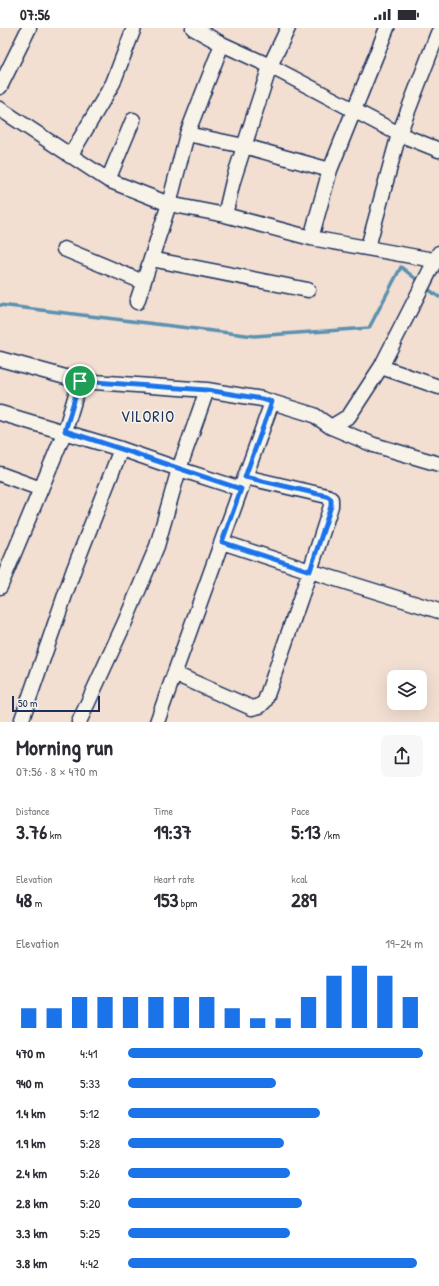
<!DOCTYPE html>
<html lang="en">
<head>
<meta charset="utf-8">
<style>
  :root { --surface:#fff; --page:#f7f7f7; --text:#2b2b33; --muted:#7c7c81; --accent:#1a73e8 }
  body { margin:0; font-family:"Patrick Hand",sans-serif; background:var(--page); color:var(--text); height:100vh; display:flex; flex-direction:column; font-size:15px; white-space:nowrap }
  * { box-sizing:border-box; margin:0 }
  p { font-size:13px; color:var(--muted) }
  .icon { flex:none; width:22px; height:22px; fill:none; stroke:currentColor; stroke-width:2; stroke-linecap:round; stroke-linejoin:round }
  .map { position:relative; height:694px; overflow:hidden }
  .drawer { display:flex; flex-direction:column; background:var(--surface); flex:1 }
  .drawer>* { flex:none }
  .fabs { position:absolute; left:387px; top:642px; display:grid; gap:8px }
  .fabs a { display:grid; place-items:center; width:40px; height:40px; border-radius:8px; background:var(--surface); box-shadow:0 4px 16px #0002; font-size:20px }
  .scale { position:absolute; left:12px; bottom:10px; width:88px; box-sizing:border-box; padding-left:4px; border:2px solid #1b2f5e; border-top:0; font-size:11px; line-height:14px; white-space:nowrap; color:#1b2f5e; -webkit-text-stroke:3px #f7f3e8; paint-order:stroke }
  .pin { position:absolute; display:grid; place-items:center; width:34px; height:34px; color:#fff; margin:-17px; border:2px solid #fff; border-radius:50%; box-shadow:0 1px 4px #0007 }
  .round { display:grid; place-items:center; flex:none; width:42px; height:42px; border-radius:8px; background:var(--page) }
  .summary { display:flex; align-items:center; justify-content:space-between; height:68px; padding:0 16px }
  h1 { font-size:22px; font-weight:700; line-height:30px }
  .metrics { display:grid; grid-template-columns:repeat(3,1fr); gap:6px; height:68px; padding:4px 16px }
  .metrics div { display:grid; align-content:center }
  .metrics b { font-size:20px; font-weight:700 }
  .metrics small { font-size:11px; font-weight:400 }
  .metrics p { font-size:11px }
  .chart { height:112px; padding:8px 16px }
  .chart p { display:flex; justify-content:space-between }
  .chart svg { width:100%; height:72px; margin-top:4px; stroke:var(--accent); stroke-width:6 }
  ul { padding:0 16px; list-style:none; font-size:13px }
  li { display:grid; grid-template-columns:64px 48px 1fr; align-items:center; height:30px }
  li i { height:10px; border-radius:5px; background:var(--accent) }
  .status { display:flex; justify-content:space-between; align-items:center; height:28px; padding:0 20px; background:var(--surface); direction:ltr }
  .status svg { height:11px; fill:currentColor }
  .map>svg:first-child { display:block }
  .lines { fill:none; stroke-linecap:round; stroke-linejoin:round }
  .stream { stroke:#5c91b0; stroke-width:3.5 }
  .street-casing { stroke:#1b2f5e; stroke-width:17 }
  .street { stroke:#f7f3e8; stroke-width:14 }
  .route-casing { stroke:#fff; stroke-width:8 }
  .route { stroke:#1a73e8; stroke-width:5 }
  .labels { text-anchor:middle; stroke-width:3; stroke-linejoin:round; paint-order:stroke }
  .neighbourhood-label { font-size:16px; letter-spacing:1px; fill:#1b2f5e; stroke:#f7f3e8 }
</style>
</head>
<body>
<div class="status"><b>07:56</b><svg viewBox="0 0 49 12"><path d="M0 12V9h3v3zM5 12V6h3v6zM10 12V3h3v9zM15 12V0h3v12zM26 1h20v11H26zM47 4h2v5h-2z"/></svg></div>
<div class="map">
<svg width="439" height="694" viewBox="0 0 439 694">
  <rect width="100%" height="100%" fill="#f2dfd2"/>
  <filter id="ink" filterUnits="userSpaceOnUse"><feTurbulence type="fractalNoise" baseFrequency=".025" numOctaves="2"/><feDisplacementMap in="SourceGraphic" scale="8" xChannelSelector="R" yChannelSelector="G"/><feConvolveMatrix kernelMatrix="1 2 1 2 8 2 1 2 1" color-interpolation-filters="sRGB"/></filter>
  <g filter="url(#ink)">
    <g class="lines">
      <path class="stream" d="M 425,259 L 439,269
        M 0,277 L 254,308 L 369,300 L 401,239 L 421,255"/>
      <defs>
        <path id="street" d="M 193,0 L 222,16 L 270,38 L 399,106 L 439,122
          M 0,59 L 29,0
          M 0,81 L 108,152 L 169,176 L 225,187 L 311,210 L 439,233
          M 187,106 L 244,118 L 330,142
          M 70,128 L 113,55 L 134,0
          M 108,152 L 133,92
          M 225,187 L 233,153 L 270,38 L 288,0
          M 311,210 L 330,142 L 387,0
          M 368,219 L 399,106 L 438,5
          M 64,221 L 143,254
          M 151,231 L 308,262
          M 137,274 L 169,176 L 187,106 L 222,16
          M 0,331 L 80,353 L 207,362 L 262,371 L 314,387 L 331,399 L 374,417 L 439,436
          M 381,339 L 439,359
          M 0,385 L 121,421 L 179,441 L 241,461
          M 331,399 L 349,388 L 381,339 L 439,225
          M 0,446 L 41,461
          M 222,514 L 310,543 L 439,583
          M 0,559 L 65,403 L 80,353
          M 175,646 L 252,680 L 260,678 L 265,673 L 310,543 L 331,478 L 331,471 L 327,468 L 245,449
          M 21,694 L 74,541 L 121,421
          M 79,694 L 125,594 L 157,518 L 179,441 L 207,362
          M 157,694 L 272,374"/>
      </defs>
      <use href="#street" class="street-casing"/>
      <use href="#street" class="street"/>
    </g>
  </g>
  <g class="lines" filter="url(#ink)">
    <defs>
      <path id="route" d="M 80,353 L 207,362 L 262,371 L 272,374 L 245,449 L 327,468 L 331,471 L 331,478 L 310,543 L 222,514 L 241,461 C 182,442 124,421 65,403 Z"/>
    </defs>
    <use href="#route" class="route-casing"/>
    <use href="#route" class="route"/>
  </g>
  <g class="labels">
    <g class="neighbourhood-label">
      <text x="148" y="394">VILORIO</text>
    </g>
  </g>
</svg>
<div class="fabs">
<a><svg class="icon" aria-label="layers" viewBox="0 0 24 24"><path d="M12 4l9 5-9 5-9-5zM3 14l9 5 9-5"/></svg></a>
</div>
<div class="scale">50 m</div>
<div class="pin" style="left:80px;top:353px;background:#1e9e55"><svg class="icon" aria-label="arrive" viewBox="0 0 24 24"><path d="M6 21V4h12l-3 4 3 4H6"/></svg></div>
</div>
<section class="drawer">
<div class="summary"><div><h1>Morning run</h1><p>07:56 · 8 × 470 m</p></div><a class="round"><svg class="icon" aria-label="share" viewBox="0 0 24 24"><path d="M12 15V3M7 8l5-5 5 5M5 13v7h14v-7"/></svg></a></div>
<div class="metrics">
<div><p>Distance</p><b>3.76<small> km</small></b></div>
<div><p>Time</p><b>19:37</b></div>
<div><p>Pace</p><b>5:13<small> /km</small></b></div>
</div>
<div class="metrics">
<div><p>Elevation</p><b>48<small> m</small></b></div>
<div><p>Heart rate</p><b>153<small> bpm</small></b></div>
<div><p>kcal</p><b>289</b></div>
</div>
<div class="chart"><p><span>Elevation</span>19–24 m</p>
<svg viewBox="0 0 160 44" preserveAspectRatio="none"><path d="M5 44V32M15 44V32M25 44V25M35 44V25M45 44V25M55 44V25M65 44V25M75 44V25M85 44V32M95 44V38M105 44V38M115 44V25M125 44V12M135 44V6M145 44V12M155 44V25"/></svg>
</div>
<ul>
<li><b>470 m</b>4:41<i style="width:100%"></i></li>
<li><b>940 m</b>5:33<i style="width:50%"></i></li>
<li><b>1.4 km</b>5:12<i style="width:65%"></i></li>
<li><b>1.9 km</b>5:28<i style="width:53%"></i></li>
<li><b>2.4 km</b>5:26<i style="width:55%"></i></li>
<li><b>2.8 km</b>5:20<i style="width:59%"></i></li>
<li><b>3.3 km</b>5:25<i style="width:55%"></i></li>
<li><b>3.8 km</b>4:42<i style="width:98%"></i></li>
</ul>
</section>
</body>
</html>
